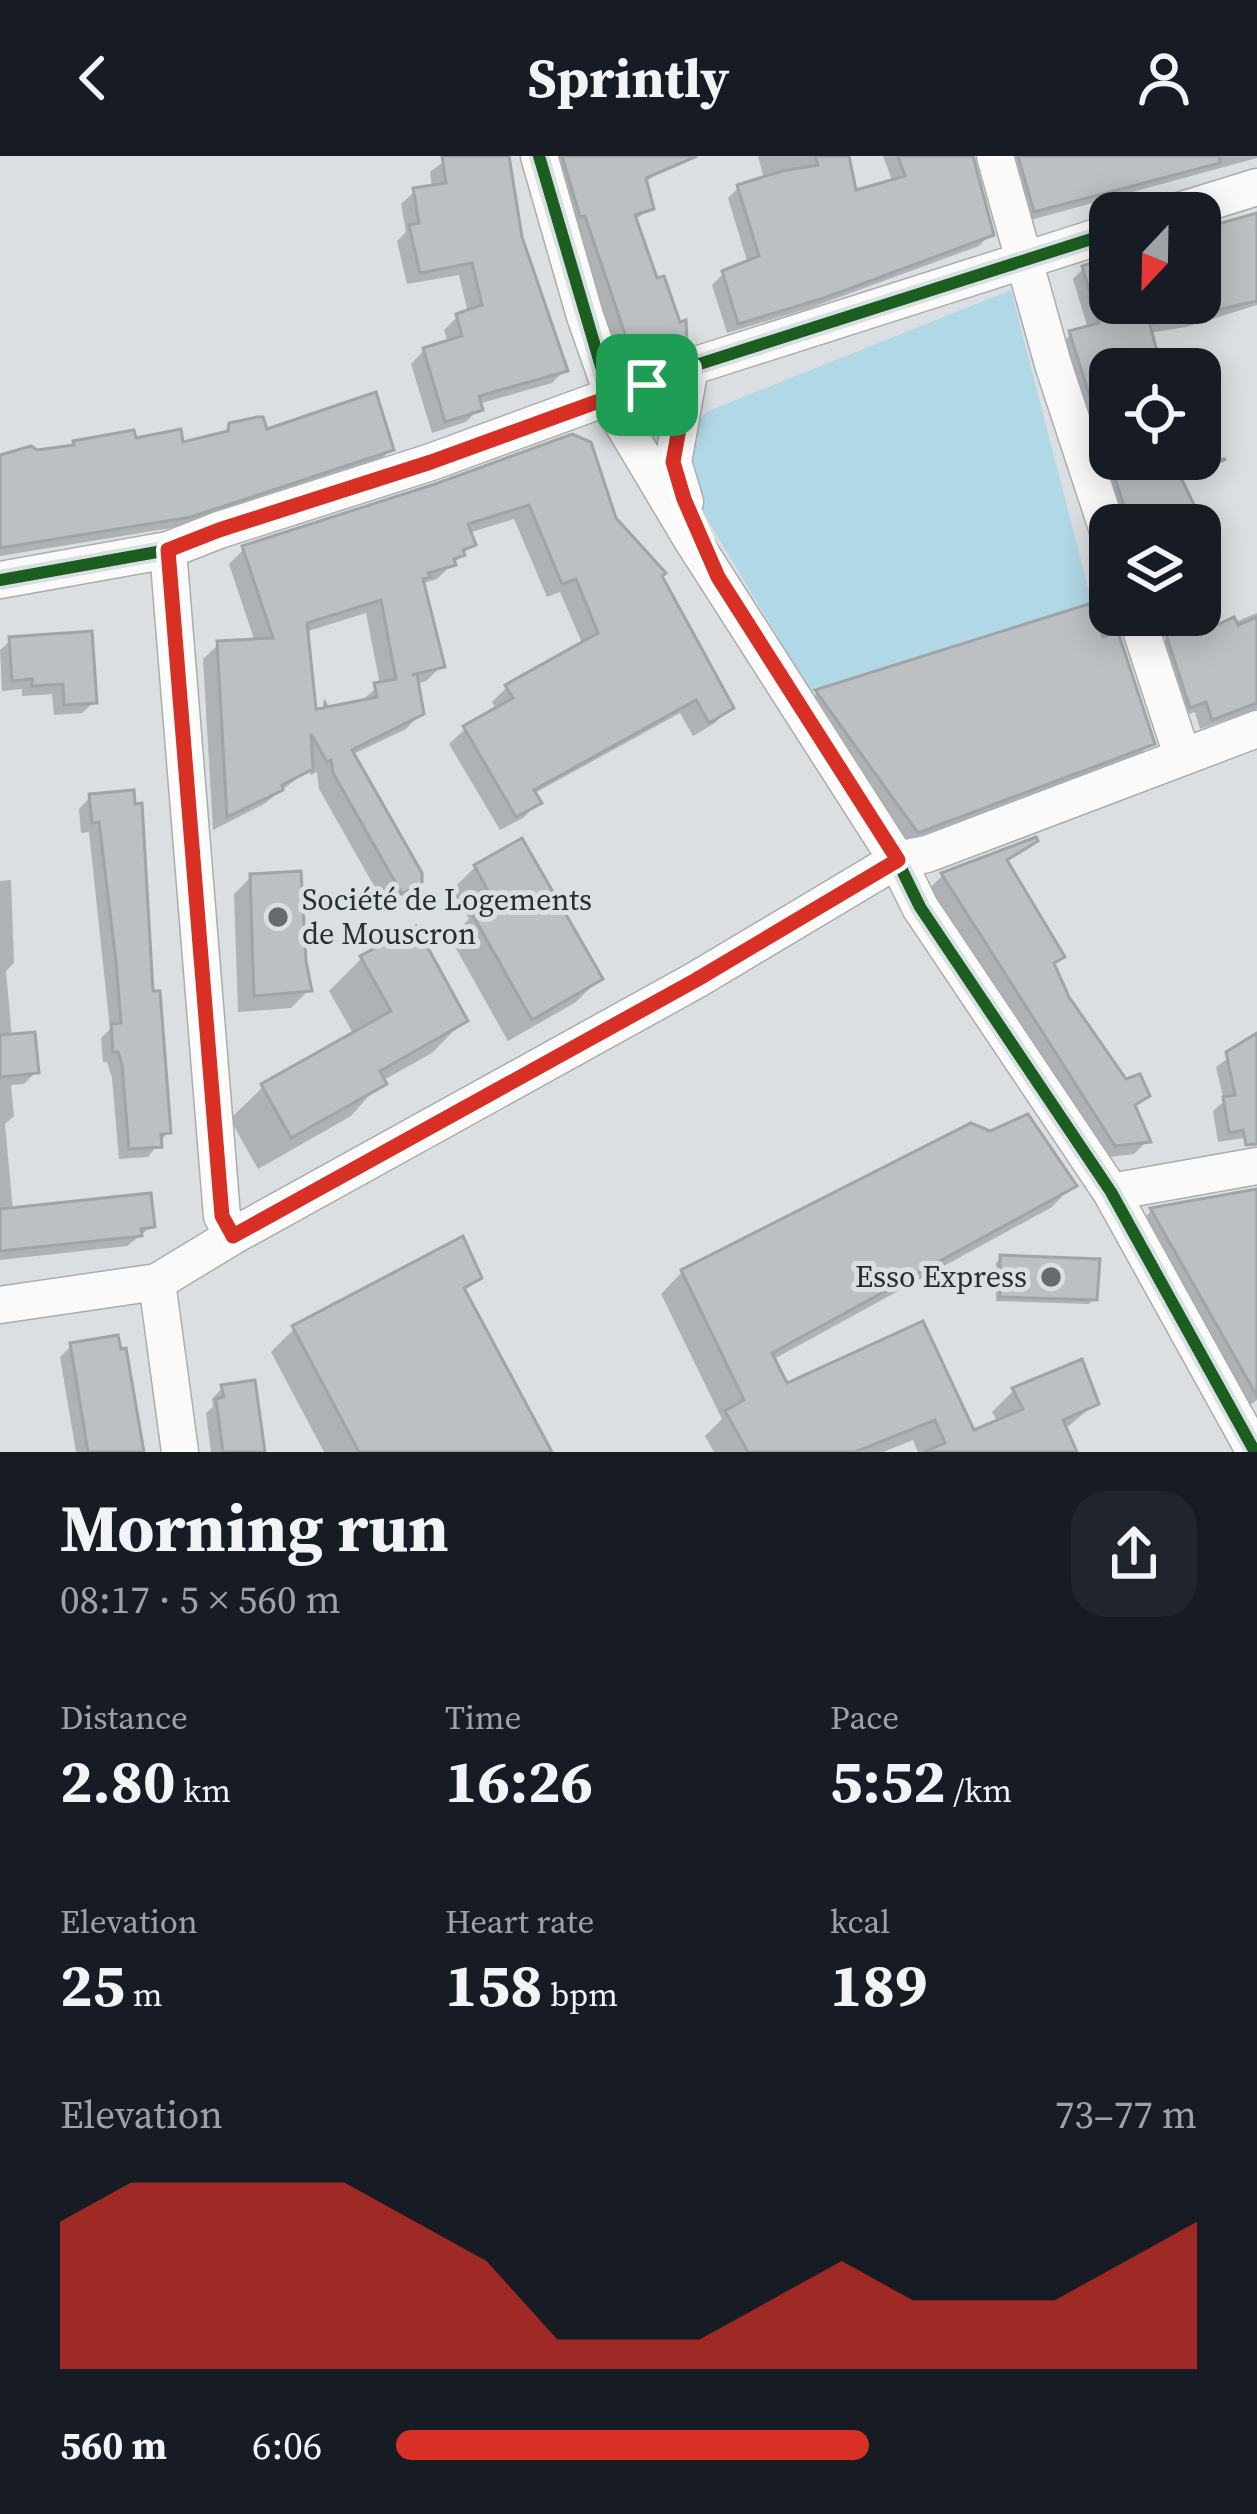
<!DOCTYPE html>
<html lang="en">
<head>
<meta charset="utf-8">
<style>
  :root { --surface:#171b24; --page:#20242c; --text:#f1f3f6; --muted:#9ea1a6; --accent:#d93025 }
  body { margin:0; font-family:"Source Serif 4",serif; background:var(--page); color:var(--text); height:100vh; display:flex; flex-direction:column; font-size:45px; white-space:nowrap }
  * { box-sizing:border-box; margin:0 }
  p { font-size:39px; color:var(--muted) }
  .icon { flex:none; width:66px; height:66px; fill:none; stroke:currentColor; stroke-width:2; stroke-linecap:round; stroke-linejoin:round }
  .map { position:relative; height:1296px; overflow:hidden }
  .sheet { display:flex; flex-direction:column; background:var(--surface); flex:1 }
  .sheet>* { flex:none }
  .needle { width:78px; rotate:202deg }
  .tools { position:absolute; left:1089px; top:36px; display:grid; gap:24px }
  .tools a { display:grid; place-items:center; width:132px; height:132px; border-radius:24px; background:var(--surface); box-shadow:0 6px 30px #0003; font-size:60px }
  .pin { position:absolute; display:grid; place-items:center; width:102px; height:102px; color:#fff; margin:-51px; border-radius:24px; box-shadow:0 6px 18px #0006 }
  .round { display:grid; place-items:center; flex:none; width:126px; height:126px; border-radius:36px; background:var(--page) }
  .summary { display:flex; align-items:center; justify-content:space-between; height:204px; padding:0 60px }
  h1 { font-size:66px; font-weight:700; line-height:90px }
  .stats { display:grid; grid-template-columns:repeat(3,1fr); gap:18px; height:204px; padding:12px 60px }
  .stats div { display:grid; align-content:center }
  .stats b { font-size:60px; font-weight:700 }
  .stats small { font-size:33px; font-weight:400 }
  .stats p { font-size:33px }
  .chart { height:336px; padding:24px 60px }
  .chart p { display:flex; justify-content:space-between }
  .chart svg { width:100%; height:216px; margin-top:12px; fill:var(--accent); opacity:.7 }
  ul { padding:0 60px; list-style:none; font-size:39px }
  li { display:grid; grid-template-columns:192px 144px 1fr; align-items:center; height:90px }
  li i { height:30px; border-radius:15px; background:var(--accent) }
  header { display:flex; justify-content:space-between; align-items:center; height:156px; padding:0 60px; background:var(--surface); font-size:54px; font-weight:700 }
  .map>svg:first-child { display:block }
  .green { fill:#b1d8e7 }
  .shadow { fill:#0003; fill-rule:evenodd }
  .building { fill:#bdc0c2; stroke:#a1a4a6; stroke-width:3; fill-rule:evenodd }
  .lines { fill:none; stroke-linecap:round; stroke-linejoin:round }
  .minor-casing { stroke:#aaadae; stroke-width:39 }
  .minor { stroke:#fafafa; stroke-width:36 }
  .cycleway-casing { stroke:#d8e0e4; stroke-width:20 }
  .cycleway { stroke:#1b5e20; stroke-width:12 }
  .route-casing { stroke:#fff; stroke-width:24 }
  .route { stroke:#d93025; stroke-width:15 }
  .poi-dot { fill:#686b6d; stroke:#d8e0e4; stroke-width:4.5 }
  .labels { text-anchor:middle; stroke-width:10; stroke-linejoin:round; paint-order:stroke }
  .poi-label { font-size:30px; fill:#2a2d2e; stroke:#d8e0e4; text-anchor:start }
</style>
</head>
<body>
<header><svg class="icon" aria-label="back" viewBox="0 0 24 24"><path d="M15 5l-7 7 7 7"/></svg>Sprintly<svg class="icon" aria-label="person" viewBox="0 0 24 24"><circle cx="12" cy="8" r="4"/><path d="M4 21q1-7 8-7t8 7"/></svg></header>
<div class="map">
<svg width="1257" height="1296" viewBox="0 0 1257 1296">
  <rect width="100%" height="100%" fill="#dbdfe1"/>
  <path class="green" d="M 1011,134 L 1092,447 L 811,536 L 687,330 L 689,276 L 708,255 Z"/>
  <path class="shadow" d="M 451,0 L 505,0 L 519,82 L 565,214 L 552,227 L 478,248 L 479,253 L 466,266 L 432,277 L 411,208 L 424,194 L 448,187 L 444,174 L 457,161 L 468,157 L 459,119 L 407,128 L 397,85 L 406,76 L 401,48 L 415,35 L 432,32 L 430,16 Z
    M 547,0 L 665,0 L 660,14 L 645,27 L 650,52 L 634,65 L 655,126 L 684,187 L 672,199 L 632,214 L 624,191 L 615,193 Z
    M 758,0 L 846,0 L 854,38 L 893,27 L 883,0 L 971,0 L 990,78 L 979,90 L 810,152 L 727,177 L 712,129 L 723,118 L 748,108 L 728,42 L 739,31 L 764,23 Z
    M 1003,0 L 1257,0 L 1257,2 L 1023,66 Z
    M 1257,62 L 1257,149 L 1186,171 L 1149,177 L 1158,213 L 1110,213 L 1110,303 L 1191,303 L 1195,314 L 1180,327 L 1195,358 L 1185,369 L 1116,369 L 1060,189 L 1071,178 L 1088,173 L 1073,123 L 1084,112 L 1110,104 L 1110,147 L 1200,147 L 1200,78 Z
    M 231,270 L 391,293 L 380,305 L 177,371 L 0,400 L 0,299 L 134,286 L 180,289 L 220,280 Z
    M 439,330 L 613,364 L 659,420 L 730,552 L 715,567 L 693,580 L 680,557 L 533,638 L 538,647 L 523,662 L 500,674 L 449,588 L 465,573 L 497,555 L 492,546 L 507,531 L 583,489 L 560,436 L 547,441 L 514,363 L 468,377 L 473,388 L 437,423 L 421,428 L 442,510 L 426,525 L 416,528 L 421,557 L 406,573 L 351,599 L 419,725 L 386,751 L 319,633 L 317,616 L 311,619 L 308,614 L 264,648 L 213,674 L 203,503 L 219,488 L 255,486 L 229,408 L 244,393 ZM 366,457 L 380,529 L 361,545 L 314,557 L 305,476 Z
    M 1090,451 L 1101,485 L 1151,587 L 1128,610 L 894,698 L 794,560 L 817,537 Z
    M 1257,457 L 1257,553 L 1200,573 L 1195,556 L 1179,561 L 1156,493 L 1168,481 L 1200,481 Z
    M 11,484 L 94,546 L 82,557 L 54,559 L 52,538 L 22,540 L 22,533 L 2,535 L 0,494 Z
    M 132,637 L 168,976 L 148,1001 L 119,1003 L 112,922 L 107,906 L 103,906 L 101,882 L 110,873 L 89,676 L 81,677 L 79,653 L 90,641 Z
    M 1033,685 L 1005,707 L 1061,801 L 1052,810 L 1066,843 L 1125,927 L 1147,939 L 1134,952 L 1147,985 L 1134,998 L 1102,1002 L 930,732 L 943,719 Z
    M 475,711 L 599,823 L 576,846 L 508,885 L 450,782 L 469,763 L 452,734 Z
    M 251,721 L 309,834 L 291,852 L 238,856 L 234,738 Z
    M 11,724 L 14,807 L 6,815 L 12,881 L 36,916 L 24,928 L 11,929 L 14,960 L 5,968 L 13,1055 L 152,1070 L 127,1090 L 0,1104 L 0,725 Z
    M 362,802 L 464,864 L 432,897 L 382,925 L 351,960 L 258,1013 L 230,963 L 263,931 L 354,879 L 329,835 Z
    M 1257,881 L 1257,980 L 1218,986 L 1213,955 L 1224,945 L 1216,911 Z
    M 1073,1029 L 1052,1051 L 772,1204 L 785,1231 L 922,1169 L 973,1278 L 998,1267 L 992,1256 L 1014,1234 L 1096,1247 L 1064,1274 L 1073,1296 L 918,1296 L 913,1284 L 883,1296 L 714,1296 L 705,1280 L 722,1263 L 661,1138 L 682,1116 Z
    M 1257,1034 L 1257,1244 L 1250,1249 L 1141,1065 L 1151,1055 Z
    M 1001,1102 L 1094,1143 L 1089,1148 L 996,1145 L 996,1107 Z
    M 478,1121 L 463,1137 L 548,1296 L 324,1296 L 271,1196 L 294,1173 Z
    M 71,1190 L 141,1296 L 76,1296 L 60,1201 Z
    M 223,1231 L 261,1296 L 211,1296 L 206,1257 L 213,1251 L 212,1243 Z"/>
  <path class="building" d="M 442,0 L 509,0 L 522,81 L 568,215 L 479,240 L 483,254 L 445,266 L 423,192 L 462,180 L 456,158 L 482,149 L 472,107 L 420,117 L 409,69 L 419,67 L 413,32 L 446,27 Z
    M 562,0 L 697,0 L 646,22 L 654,53 L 635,59 L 657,122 L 664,120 L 680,166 L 686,164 L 687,188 L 643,204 L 636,181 L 627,184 L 585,60 L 580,61 Z
    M 815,0 L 849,0 L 856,34 L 905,20 L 898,0 L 973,0 L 994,79 L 824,142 L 738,168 L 722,115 L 759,100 L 737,29 L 782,15 L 818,9 Z
    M 1018,0 L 1219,0 L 1220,7 L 1034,56 Z
    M 1257,57 L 1257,145 L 1150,169 L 1157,195 L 1144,199 L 1148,213 L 1110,213 L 1110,287 L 1105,288 L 1069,175 L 1099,167 L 1082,110 L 1110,101 L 1110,147 L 1200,147 L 1200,73 Z
    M 376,236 L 394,294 L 191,361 L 0,392 L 0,299 L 31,290 L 37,294 L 74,289 L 73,285 L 134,274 L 136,282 L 181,273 L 183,286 L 228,275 L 229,267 L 257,261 L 263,261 L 267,273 Z
    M 572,278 L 591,286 L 616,362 L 666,417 L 662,420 L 734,552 L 709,567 L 696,544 L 534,634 L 542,647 L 516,661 L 463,570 L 513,542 L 505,529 L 598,477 L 576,423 L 562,428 L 529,349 L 468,368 L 476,389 L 463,394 L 465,399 L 454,403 L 456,409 L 428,417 L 430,421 L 423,423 L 445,511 L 412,519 L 417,518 L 424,558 L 352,594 L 422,717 L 422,726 L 402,738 L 333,617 L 331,604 L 327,606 L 311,578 L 313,613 L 282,629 L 283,634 L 227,661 L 217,485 L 273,482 L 242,390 L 438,327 ZM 381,444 L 396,523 L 374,527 L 377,541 L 327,551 L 325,547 L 324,552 L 316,553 L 307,467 Z
    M 1109,303 L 1226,303 L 1181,322 L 1199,359 L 1167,369 L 1130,369 Z
    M 1092,447 L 1103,481 L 1118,476 L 1155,588 L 918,677 L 815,534 Z
    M 1234,461 L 1238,469 L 1257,461 L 1257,547 L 1212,564 L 1206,546 L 1190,552 L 1166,479 L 1201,467 L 1202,476 Z
    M 92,475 L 97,547 L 64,549 L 63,528 L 32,530 L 32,523 L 12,525 L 9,481 Z
    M 134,634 L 135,648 L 142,647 L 153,835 L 160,835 L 171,977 L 161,978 L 162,991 L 129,993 L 122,909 L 118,896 L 113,896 L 111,868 L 121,867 L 116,806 L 99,666 L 92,667 L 89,638 Z
    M 1036,681 L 1038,685 L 1007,704 L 1065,801 L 1054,807 L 1069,841 L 1126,923 L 1140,918 L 1150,940 L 1135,949 L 1151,986 L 1115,990 L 941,717 Z
    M 522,682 L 603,823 L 532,864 L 471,756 L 493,744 L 474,709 Z
    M 301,715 L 306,805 L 312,835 L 254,840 L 250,718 Z
    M 416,770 L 468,865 L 380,915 L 387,928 L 291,982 L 261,928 L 391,855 L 360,800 Z
    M 35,876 L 39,917 L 0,921 L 0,879 Z
    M 1257,877 L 1257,988 L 1246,989 L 1243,974 L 1229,977 L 1223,941 L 1235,939 L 1226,896 Z
    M 1028,958 L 1077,1030 L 772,1197 L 787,1227 L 923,1165 L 974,1274 L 1023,1253 L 1012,1232 L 1082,1203 L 1099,1248 L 1063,1264 L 1077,1296 L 924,1296 L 945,1287 L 935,1264 L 855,1296 L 748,1296 L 725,1255 L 744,1244 L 681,1114 L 971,967 L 990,975 Z
    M 1257,1033 L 1257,1240 L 1150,1052 Z
    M 151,1037 L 155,1071 L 141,1073 L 142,1080 L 0,1095 L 0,1053 Z
    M 463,1080 L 482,1122 L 464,1132 L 552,1296 L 359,1296 L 292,1170 Z
    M 1000,1099 L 1100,1103 L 1097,1144 L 1000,1141 Z
    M 118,1179 L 121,1193 L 126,1192 L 144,1296 L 88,1296 L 70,1187 Z
    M 255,1224 L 265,1296 L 223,1296 L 216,1243 L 224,1241 L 221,1229 Z"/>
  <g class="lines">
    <defs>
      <path id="minor" d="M 539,0 L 585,160 L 623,268 L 691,382 L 897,704 L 920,751 L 1111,1036 L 1255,1296
        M 995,0 L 1053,208 L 1110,381
        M 1173,57 L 1257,31
        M 685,346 L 673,306 L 690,211
        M 168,394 L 222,1060 L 233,1080
        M 0,424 L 168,394 L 219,374 L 431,306 L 690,211 L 1110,77
        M 1136,459 L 1182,599
        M 1111,1036 L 1257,1010
        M 157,1126 L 180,1296
        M 0,1149 L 157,1126 L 233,1080 L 696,824 L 897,704 L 927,698 L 1257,573"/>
    </defs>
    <use href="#minor" class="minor-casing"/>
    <use href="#minor" class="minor"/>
    <defs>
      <path id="cycleway" d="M 539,0 L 610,241
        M 718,421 L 897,704 L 920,751 L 1111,1036 L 1255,1296
        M 0,424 L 168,394 L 219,374 L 431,306 L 690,211 L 1110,77"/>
    </defs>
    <use href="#cycleway" class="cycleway-casing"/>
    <use href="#cycleway" class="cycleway"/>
  </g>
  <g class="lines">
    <defs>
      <path id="route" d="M 690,212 L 673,306 L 684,343 L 718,421 L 898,704 L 696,824 L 233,1080 L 222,1060 L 168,394 L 219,374 L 431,306 Z"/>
    </defs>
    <use href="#route" class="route-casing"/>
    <use href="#route" class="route"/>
  </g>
  <g class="poi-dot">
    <circle cx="278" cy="761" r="12"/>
    <circle cx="1051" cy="1121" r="12"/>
  </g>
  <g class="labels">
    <g class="poi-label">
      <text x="302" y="754">Société de Logements<tspan x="302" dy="34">de Mouscron</tspan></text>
      <text x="1027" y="1131" text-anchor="end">Esso Express</text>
    </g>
  </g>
</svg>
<div class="tools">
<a><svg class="needle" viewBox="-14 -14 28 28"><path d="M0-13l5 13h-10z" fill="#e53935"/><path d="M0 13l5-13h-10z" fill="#9ea1a6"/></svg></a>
<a><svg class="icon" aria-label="locate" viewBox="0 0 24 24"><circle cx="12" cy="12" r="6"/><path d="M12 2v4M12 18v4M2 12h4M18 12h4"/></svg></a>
<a><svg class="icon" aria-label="layers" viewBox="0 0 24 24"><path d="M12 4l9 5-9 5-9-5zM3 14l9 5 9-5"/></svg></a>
</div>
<div class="pin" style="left:647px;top:229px;background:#1e9e55"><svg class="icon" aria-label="arrive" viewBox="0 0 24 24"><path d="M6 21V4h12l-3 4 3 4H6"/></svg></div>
</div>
<section class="sheet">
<div class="summary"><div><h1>Morning run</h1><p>08:17 · 5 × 560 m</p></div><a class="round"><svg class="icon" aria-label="share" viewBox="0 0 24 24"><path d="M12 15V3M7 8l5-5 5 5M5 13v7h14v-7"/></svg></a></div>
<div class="stats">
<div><p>Distance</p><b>2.80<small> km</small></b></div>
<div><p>Time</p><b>16:26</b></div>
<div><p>Pace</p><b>5:52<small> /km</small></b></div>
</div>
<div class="stats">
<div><p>Elevation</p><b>25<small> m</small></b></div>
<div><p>Heart rate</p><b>158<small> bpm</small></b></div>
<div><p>kcal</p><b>189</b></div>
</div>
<div class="chart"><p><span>Elevation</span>73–77 m</p>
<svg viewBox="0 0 160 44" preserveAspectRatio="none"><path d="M0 44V14L10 6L20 6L30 6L40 6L50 14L60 22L70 38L80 38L90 38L100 30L110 22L120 30L130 30L140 30L150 22L160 14V44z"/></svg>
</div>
<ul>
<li><b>560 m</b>6:06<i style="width:59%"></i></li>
</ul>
</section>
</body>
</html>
